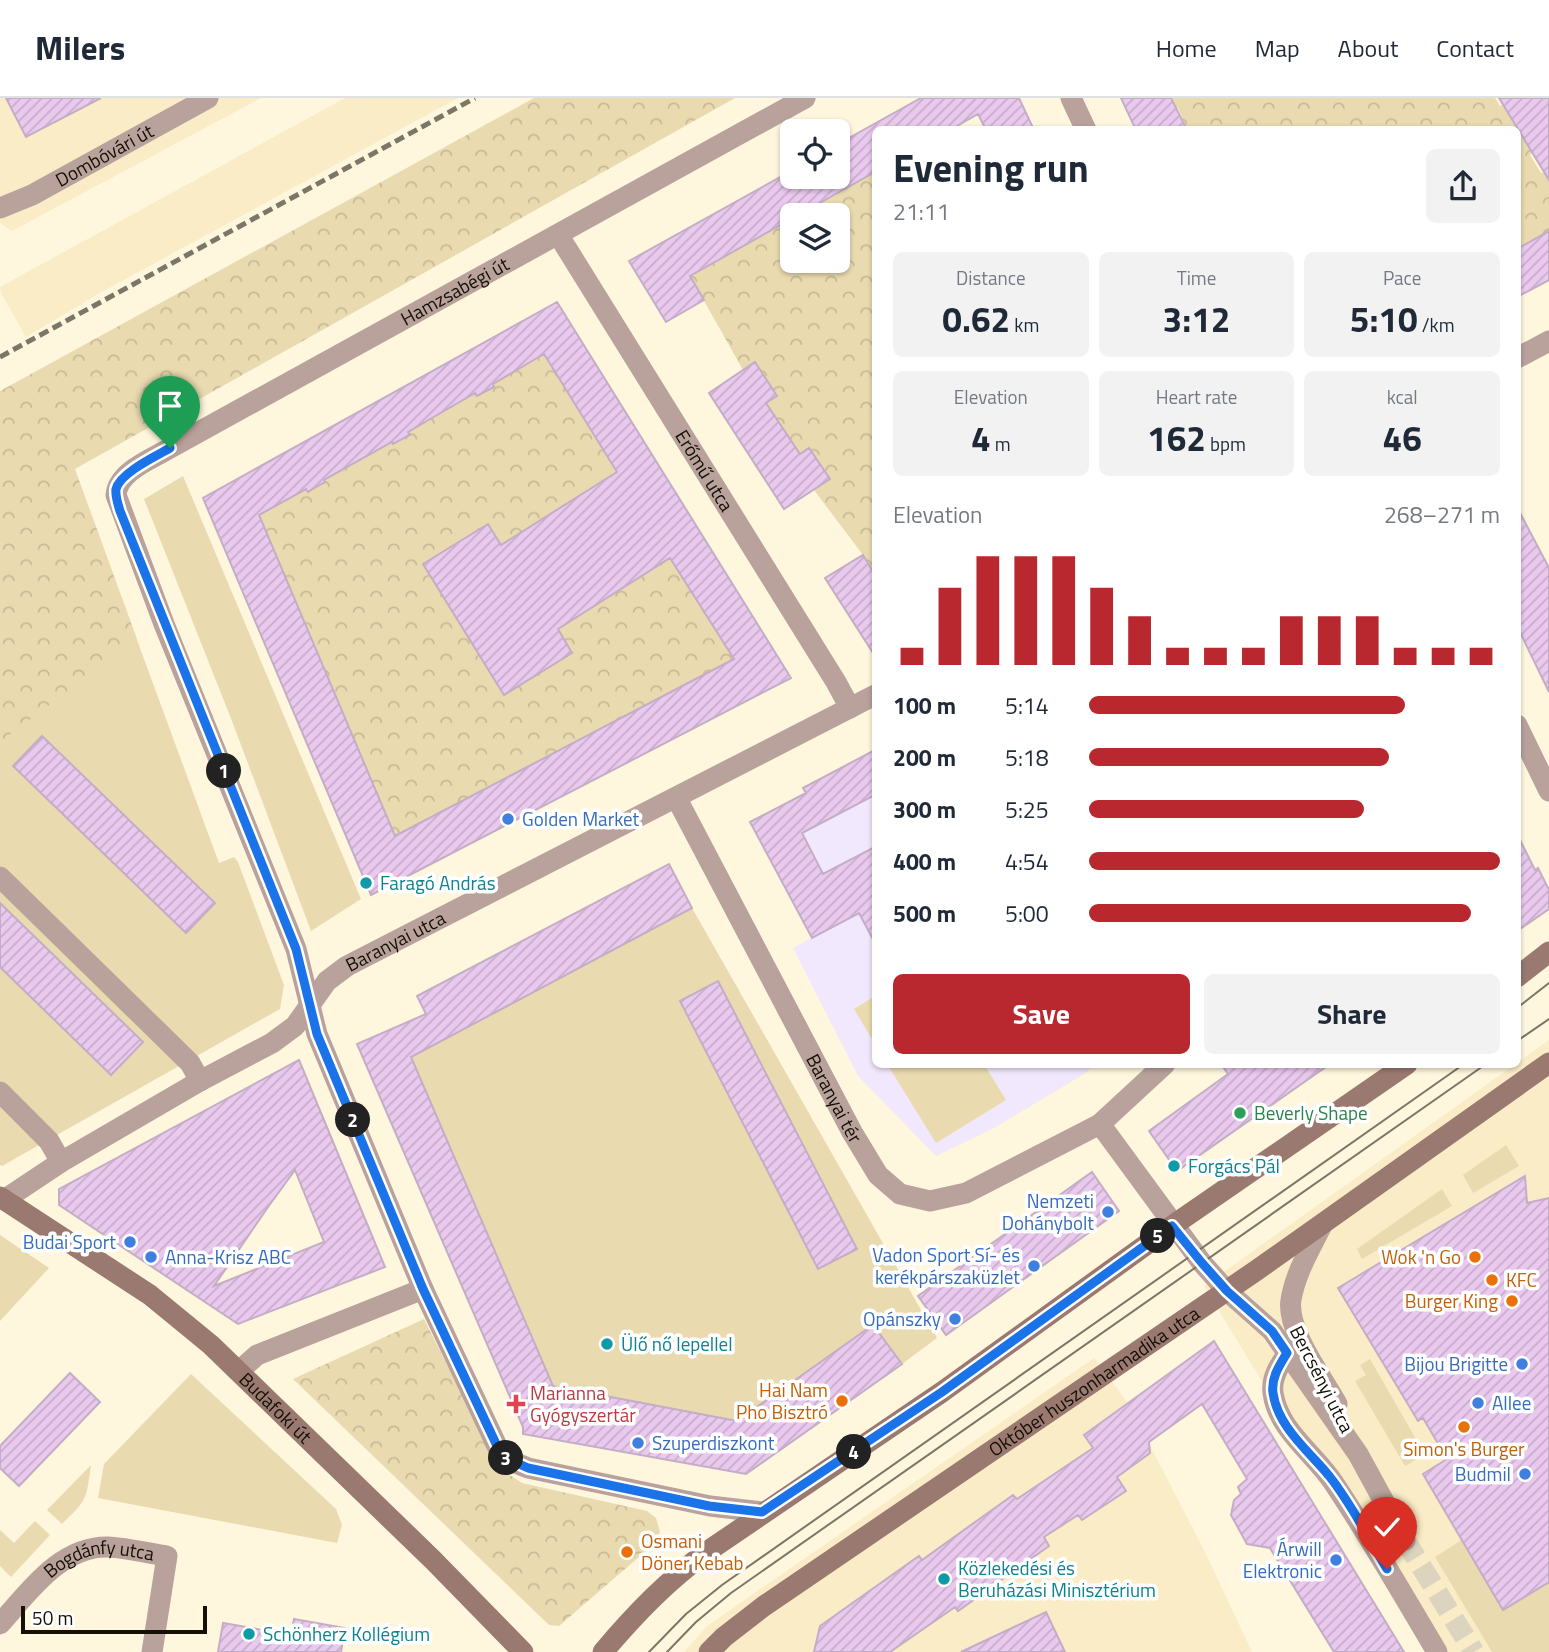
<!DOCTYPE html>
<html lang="en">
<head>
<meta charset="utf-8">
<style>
  :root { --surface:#fff; --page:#f2f2f3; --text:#1f2937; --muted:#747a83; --line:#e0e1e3; --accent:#b8282e }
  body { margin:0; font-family:"Titillium Web",sans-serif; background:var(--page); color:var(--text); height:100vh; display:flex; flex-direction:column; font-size:26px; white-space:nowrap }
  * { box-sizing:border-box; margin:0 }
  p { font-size:23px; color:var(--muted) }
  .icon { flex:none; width:38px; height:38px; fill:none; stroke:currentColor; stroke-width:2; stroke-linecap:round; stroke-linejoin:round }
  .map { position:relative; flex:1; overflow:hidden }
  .panel { position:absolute; left:872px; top:28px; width:649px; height:942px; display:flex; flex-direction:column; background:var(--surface); border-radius:10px; box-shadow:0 2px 5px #0004 }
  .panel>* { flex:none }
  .fabs { position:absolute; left:780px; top:21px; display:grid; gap:14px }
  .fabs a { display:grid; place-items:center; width:70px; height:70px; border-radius:10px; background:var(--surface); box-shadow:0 2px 5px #0004; font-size:35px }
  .scale { position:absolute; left:21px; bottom:18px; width:186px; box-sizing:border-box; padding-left:7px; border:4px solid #141006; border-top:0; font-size:19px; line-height:24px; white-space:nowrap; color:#141006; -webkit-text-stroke:5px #fff; paint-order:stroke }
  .pin { position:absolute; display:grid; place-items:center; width:60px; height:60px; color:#fff; margin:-72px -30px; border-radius:50% 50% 50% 0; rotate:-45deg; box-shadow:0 0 7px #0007 }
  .pin .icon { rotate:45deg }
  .km { position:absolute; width:35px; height:35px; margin:-18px; border-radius:50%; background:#222; color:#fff; font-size:19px; line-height:35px; text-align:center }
  .round { display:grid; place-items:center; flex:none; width:74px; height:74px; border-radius:10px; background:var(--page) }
  .overview { display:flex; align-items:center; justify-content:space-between; height:119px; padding:0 21px }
  h1 { font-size:38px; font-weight:700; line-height:52px }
  .figures { display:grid; grid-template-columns:repeat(3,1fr); gap:10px; height:119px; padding:7px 21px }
  .figures div { display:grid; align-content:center; border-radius:10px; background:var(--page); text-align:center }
  .figures b { font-size:35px; font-weight:700 }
  .figures small { font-size:19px; font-weight:400 }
  .figures p { font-size:19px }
  .chart { height:196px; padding:14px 21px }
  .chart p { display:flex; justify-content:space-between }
  .chart svg { width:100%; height:126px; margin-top:7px; stroke:var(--accent); stroke-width:6 }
  .cta { display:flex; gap:14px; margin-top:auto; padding:14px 21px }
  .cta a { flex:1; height:80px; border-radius:10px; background:var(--accent); color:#fff; font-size:28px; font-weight:700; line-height:80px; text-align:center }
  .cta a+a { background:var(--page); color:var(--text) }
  ul { padding:0 21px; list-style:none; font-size:23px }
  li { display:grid; grid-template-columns:112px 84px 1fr; align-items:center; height:52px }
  li i { height:18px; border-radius:9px; background:var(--accent) }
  header { display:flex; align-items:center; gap:42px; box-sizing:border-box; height:98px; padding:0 35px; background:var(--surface); border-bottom:2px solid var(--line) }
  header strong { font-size:33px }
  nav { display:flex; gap:38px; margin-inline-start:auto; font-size:24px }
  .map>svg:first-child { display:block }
  .built { fill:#faecc6 }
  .education { fill:#f2e8fd }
  .green { fill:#e9dab0 }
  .park { fill:url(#park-crowns) }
  .building { fill:url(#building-hatch); stroke:#c3aec6; stroke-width:2; fill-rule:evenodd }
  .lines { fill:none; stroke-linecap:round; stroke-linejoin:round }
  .street-tunnel { stroke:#dcd4be; stroke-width:21; stroke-dasharray:21 10; stroke-linecap:butt }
  .street { stroke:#b9a29c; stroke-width:21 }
  .secondary { stroke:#997970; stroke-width:21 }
  .tram { stroke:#7c7666; stroke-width:2 }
  .rail { stroke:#7c7666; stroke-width:5; stroke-dasharray:10 5; stroke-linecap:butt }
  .route-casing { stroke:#fff; stroke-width:14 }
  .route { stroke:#1a73e8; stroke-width:9 }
  .shop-dot { fill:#3f7fe0; stroke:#fff; stroke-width:2.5 }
  .culture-dot { fill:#0f9aa8; stroke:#fff; stroke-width:2.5 }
  .leisure-dot { fill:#2e9e5b; stroke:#fff; stroke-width:2.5 }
  .food-dot { fill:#e8710a; stroke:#fff; stroke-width:2.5 }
  .health-dot { fill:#e0444e; stroke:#fff; stroke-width:2.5 }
  .labels { text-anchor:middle; stroke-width:7; stroke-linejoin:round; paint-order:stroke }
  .street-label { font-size:19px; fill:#141006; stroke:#fff }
  .shop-label { font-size:19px; fill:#366cbe; stroke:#fff; text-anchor:end }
  .culture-label { font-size:19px; fill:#0d838f; stroke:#fff; text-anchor:start }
  .leisure-label { font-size:19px; fill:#27864d; stroke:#fff; text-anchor:start }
  .food-label { font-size:19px; fill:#c56008; stroke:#fff; text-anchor:end }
  .health-label { font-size:19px; fill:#be3a42; stroke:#fff; text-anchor:start }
</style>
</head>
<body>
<header>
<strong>Milers</strong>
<nav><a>Home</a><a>Map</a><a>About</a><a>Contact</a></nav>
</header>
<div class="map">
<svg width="1549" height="1554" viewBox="0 0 1549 1554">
  <defs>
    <pattern id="park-crowns" width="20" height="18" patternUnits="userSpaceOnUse" patternTransform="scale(1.75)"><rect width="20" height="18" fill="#e9dab0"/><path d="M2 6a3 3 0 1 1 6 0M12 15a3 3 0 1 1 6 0" fill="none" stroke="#c7ba96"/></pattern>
    <pattern id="building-hatch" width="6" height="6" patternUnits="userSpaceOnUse" patternTransform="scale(1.75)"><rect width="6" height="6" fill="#eac9ef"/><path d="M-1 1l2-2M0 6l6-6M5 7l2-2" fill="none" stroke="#c8accb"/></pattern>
  </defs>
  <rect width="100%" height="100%" fill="#fff6de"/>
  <path class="built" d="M 0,0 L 261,0 L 12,133 L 0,125 Z
    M 345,0 L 458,0 L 98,196 L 26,239 L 1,195 L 0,189 Z
    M 1549,942 L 1549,1554 L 1426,1554 L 1204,1188 Z
    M 1094,1260 L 1128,1305 L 1205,1454 L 1252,1554 L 684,1554 L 707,1528 Z"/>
  <path class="education" d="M 875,652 L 875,966 L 1095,966 L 1084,976 L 994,1030 L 936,1058 L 858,978 L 793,850 L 811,840 L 750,724 L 805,695 L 803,690 Z"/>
  <path class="green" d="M 183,378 L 361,801 L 311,833 L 232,623 L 144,401 Z
    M 87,406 L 219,765 L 234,759 L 238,764 L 284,887 L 280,911 L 2,1068 L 0,1067 L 0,473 Z
    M 692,810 L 937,1240 L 902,1266 L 873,1227 L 737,1323 L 553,1288 L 406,947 L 440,943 Z
    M 875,898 L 875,946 L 854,911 Z
    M 887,966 L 984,966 L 1006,1002 L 936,1045 Z
    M 1506,1047 L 1519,1068 L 1473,1095 L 1463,1077 Z
    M 1442,1091 L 1452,1108 L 1362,1161 L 1357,1151 Z
    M 0,1137 L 49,1170 L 0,1223 Z
    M 1370,1261 L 1425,1357 L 1405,1368 L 1355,1283 L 1366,1277 L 1360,1267 Z
    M 191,1276 L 336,1411 L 342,1427 L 337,1445 L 98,1400 L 104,1366 Z
    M 91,1367 C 86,1402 88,1401 62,1426 L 47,1412 Z
    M 35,1423 L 50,1437 L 11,1479 L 0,1468 L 0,1432 L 14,1445 Z
    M 1462,1442 L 1504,1511 L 1549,1484 L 1549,1554 L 1492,1554 L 1435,1459 Z"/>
  <path class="park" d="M 534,0 L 735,0 L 75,371 L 137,541 L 0,644 L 0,293 Z
    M 1171,0 L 1495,0 L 1500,8 L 1503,6 L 1532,55 L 1530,57 L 1541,75 L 1544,74 L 1549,82 L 1549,133 L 1517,150 L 1517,32 L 1187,31 L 1178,10 L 1176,11 Z
    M 875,74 L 875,477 L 863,457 L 814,392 L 829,381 L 800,356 L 766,305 L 777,298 L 743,272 L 690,178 L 793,120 L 793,163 L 838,163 L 838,117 L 798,117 Z
    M 544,256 L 617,374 L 501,447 L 488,426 L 424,466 L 503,596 L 572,555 L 558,531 L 670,460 L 734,561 L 395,738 L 259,417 L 306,391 L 308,394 L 325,384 L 324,382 L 392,344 L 394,346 L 409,337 L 408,334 L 475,295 L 477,298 L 494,289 L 493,286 Z
    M 424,1221 L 499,1370 L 522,1385 L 647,1413 L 656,1420 L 660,1434 L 654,1446 L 559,1528 L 549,1527 L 293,1281 Z"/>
  <path class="building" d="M 6,0 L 101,0 L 26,39 Z
    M 921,0 L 1019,0 L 1034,32 L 986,32 L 978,16 L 950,32 L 875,32 L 875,74 L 798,117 L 793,117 L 793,120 L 690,178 L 704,202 L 666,224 L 629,163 L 793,72 L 793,79 L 838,79 L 838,46 Z
    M 1121,0 L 1171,0 L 1187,32 L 1136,32 Z
    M 1499,0 L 1549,0 L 1549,82 Z
    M 1549,133 L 1549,182 L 1517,199 L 1517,151 Z
    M 557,204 L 791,580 L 371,797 L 203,400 ZM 544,256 L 617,374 L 501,447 L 488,426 L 423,466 L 504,597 L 572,555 L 558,531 L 670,460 L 734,561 L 395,738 L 259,417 L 306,391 L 308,394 L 316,389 L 325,384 L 324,382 L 392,344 L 393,346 L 410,337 L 408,334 L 475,295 L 477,298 L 494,289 L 493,286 Z
    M 755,264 L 777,298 L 766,305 L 800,356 L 809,350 L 830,381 L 784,411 L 709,295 Z
    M 1517,409 L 1549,470 L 1549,594 L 1517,528 Z
    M 863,457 L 875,477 L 875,558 L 825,480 Z
    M 42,638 L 215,805 L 186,835 L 13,668 Z
    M 875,652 L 875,697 L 802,735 L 823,776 L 875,749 L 875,845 L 859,815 L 812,840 L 750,724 L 806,695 L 803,690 Z
    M 1517,736 L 1535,772 L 1538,770 L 1549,792 L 1549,811 L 1517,833 Z
    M 669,766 L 692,810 L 411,959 L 553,1288 L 737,1323 L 873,1227 L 902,1266 L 746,1376 L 523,1336 L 523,1329 L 357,946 L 426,916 L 417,898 Z
    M 0,805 L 143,944 L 111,977 L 0,869 Z
    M 718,883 L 857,1151 L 818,1171 L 680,903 Z
    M 299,962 L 385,1169 L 238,1226 L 59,1107 L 59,1091 ZM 295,1072 L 324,1144 L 214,1188 L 268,1109 Z
    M 1221,966 L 1330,966 L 1177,1073 L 1149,1033 L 1228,976 Z
    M 1092,1074 L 1119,1113 L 946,1237 L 918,1198 Z
    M 1525,1078 L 1527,1105 L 1549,1100 L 1549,1484 L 1503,1512 L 1423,1376 L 1447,1361 L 1423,1320 L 1418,1323 L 1338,1190 Z
    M 1214,1243 L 1404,1554 L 1334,1554 L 1270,1450 L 1247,1446 L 1231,1417 L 1234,1402 L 1241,1396 L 1238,1389 L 1247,1381 L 1202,1306 L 1149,1344 L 1150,1355 L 1117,1379 L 1126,1393 L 1082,1422 L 1078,1417 L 1044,1439 L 1049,1448 L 958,1513 L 955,1509 L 890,1554 L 814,1554 L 820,1528 L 919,1458 L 922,1462 L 1013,1397 L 1017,1401 L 1093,1350 L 1084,1337 Z
    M 70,1275 L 100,1304 L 19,1388 L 0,1370 L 0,1348 Z
    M 1046,1514 L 1065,1554 L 961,1554 Z
    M 294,1521 L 345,1530 L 341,1554 L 218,1554 L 223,1525 L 291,1537 Z"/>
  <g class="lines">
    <path class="street-tunnel" d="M 1405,1442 L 1474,1554"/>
    <g class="street">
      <path d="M 1071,0 L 1086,32"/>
      <path id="s1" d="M 0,110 L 32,97 L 208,0"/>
      <path id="s2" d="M 559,138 L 836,584 L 850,610"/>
      <path d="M 1517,260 L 1549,243"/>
      <path d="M 1517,627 L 1549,693"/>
      <path id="s3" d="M 677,701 L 852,1034 L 878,1077 L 900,1096 L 930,1103 L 966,1095 L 1100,1026 L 1165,966"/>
      <path d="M 0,779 L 190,965 L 200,983"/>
      <path d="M 0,994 L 49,1043 L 61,1064"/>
      <path d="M 1100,1026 L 1202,1165 L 1227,1193 L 1272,1233 L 1358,1356 L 1405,1442"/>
      <path id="s4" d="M 4,1102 L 61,1064 L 200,983 L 272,945 L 295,928 L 327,883 L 347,868 L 875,597"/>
      <path d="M 1322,1127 C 1310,1151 1295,1176 1291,1202 C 1286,1232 1323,1280 1337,1306"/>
      <path d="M 1287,1256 C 1279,1268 1271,1280 1273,1295 C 1278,1332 1314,1355 1333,1384 C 1370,1439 1403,1497 1437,1554"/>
      <path d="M 239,1273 L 257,1257 L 423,1191"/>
      <path id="s5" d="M 762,1414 L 710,1408 L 528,1370 L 506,1361 L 498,1350 L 423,1191 L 317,936 L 296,851 L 164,526 L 116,397 C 118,373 152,361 170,350 L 805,0"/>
      <path id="s6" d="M 0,1526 C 28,1495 60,1448 108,1449 C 127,1450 148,1455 167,1458 L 152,1554"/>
    </g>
    <g class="secondary">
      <path d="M 1517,879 L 1549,854"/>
      <path id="s7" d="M 0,1099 L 150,1197 L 211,1247 L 433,1462 L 523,1554"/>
      <path d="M 603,1554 C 636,1515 667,1483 708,1453 L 942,1294 L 1172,1128 L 1407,966"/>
      <path id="s8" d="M 709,1554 L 724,1539 L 764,1508 L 1257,1172 L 1549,965"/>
    </g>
    <path class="tram" d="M 1517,910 L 1549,885
      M 1517,943 L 1549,921
      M 649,1554 L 686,1516 L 722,1487 L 1464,966
      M 667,1554 L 696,1524 L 731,1495 L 1486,966"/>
    <path class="rail" d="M 0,259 L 475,0"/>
  </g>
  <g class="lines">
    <defs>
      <path id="route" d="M 170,350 C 156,358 120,375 116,391 C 115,398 118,406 120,413 L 296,851 L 317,936 L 423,1191 L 498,1350 L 506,1360 L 528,1370 L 709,1408 L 762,1414 L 942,1294 L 1172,1128 L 1202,1165 L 1227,1193 L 1272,1233 L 1287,1255 C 1279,1268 1271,1280 1273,1295 C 1278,1330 1310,1354 1330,1379 C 1352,1407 1369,1441 1387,1471"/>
    </defs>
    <use href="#route" class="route-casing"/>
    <use href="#route" class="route"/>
  </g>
  <g class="shop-dot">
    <circle cx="508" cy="721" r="7"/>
    <circle cx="1108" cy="1114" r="7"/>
    <circle cx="130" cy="1144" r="7"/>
    <circle cx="151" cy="1159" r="7"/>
    <circle cx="1034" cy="1168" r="7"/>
    <circle cx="955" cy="1221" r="7"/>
    <circle cx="1522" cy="1266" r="7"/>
    <circle cx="1478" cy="1305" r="7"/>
    <circle cx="638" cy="1345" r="7"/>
    <circle cx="1525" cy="1376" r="7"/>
    <circle cx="1336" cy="1462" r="7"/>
  </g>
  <g class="culture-dot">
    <circle cx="366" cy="785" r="7"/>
    <circle cx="1174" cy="1068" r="7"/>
    <circle cx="607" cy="1246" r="7"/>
    <circle cx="944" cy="1481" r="7"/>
    <circle cx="249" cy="1536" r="7"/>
  </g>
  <circle class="leisure-dot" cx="1240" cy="1015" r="7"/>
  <g class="food-dot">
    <circle cx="1475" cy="1159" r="7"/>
    <circle cx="1492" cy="1182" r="7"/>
    <circle cx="1512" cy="1203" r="7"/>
    <circle cx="842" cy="1303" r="7"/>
    <circle cx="1464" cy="1329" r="7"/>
    <circle cx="627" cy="1454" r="7"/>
  </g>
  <path class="health-dot" d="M512.5 1295.5h7v7h7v7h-7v7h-7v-7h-7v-7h7z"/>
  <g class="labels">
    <g class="street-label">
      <text dy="7" stroke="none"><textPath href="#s1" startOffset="117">Dombóvári út</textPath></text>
      <text dy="7" stroke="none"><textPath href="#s5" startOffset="1703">Hamzsabégi út</textPath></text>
      <text dy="7" stroke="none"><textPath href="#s2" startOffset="276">Erőmű utca</textPath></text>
      <text dy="7" stroke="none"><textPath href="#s4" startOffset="474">Baranyai utca</textPath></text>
      <text dy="7" stroke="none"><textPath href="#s3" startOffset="338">Baranyai tér</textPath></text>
      <text transform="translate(1322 1281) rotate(63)" y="7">Bercsényi utca</text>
      <text dy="7" stroke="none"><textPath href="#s8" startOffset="471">Október huszonharmadika utca</textPath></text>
      <text dy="7" stroke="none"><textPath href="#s7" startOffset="348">Budafoki út</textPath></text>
      <text dy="7" stroke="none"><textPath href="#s6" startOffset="126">Bogdánfy utca</textPath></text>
    </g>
    <g class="shop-label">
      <text x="522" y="728" text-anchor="start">Golden Market</text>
      <text x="1094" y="1110">Nemzeti<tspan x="1094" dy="22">Dohánybolt</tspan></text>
      <text x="116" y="1151">Budai Sport</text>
      <text x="1020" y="1164">Vadon Sport Sí- és<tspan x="1020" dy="22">kerékpárszaküzlet</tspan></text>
      <text x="165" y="1166" text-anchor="start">Anna-Krisz ABC</text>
      <text x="941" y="1228">Opánszky</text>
      <text x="1508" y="1273">Bijou Brigitte</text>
      <text x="1492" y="1312" text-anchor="start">Allee</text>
      <text x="652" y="1352" text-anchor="start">Szuperdiszkont</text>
      <text x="1511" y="1383">Budmil</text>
      <text x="1322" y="1458">Árwill<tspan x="1322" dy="22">Elektronic</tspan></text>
    </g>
    <g class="culture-label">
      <text x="380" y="792">Faragó András</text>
      <text x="1188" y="1075">Forgács Pál</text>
      <text x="621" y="1253">Ülő nő lepellel</text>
      <text x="958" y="1477">Közlekedési és<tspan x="958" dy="22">Beruházási Minisztérium</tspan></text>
      <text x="263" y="1543">Schönherz Kollégium</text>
    </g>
    <g class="leisure-label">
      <text x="1254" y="1022">Beverly Shape</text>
    </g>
    <g class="food-label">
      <text x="1461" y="1166">Wok 'n Go</text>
      <text x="1506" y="1189" text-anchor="start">KFC</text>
      <text x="1498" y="1210">Burger King</text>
      <text x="828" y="1299">Hai Nam<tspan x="828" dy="22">Pho Bisztró</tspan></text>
      <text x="1464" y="1358" text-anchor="middle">Simon's Burger</text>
      <text x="641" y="1450" text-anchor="start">Osmani<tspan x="641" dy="22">Döner Kebab</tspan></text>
    </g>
    <g class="health-label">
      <text x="530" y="1302">Marianna<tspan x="530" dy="22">Gyógyszertár</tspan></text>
    </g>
  </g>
</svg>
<div class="fabs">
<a><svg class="icon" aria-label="locate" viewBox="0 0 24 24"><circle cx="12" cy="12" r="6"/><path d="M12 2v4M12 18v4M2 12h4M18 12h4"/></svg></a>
<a><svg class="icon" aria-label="layers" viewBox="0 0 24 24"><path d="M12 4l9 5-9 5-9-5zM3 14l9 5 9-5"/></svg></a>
</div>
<div class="scale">50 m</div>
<div class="pin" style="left:170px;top:350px;background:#1e9e55"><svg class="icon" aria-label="arrive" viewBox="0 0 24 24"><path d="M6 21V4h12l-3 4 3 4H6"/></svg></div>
<div class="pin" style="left:1387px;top:1471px;background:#d93025"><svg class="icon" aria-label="check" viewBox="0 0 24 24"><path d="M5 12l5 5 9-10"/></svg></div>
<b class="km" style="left:224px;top:673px">1</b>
<b class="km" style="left:353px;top:1022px">2</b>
<b class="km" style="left:506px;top:1360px">3</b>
<b class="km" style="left:854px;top:1354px">4</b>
<b class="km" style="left:1158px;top:1138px">5</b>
<section class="panel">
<div class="overview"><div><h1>Evening run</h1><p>21:11</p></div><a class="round"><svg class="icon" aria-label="share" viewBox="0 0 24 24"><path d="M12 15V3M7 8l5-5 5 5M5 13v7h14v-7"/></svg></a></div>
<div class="figures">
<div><p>Distance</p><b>0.62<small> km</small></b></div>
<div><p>Time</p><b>3:12</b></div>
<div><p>Pace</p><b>5:10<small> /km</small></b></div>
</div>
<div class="figures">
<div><p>Elevation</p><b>4<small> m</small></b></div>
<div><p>Heart rate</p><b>162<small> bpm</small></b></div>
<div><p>kcal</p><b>46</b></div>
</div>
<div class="chart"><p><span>Elevation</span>268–271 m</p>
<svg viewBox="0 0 160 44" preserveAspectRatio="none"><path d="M5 44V38M15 44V17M25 44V6M35 44V6M45 44V6M55 44V17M65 44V27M75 44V38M85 44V38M95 44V38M105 44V27M115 44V27M125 44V27M135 44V38M145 44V38M155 44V38"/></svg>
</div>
<ul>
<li><b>100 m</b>5:14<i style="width:77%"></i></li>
<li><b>200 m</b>5:18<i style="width:73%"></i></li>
<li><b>300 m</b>5:25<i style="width:67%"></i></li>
<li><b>400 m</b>4:54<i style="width:100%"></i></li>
<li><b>500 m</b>5:00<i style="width:93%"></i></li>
</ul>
<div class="cta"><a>Save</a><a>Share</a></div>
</section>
</div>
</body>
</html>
